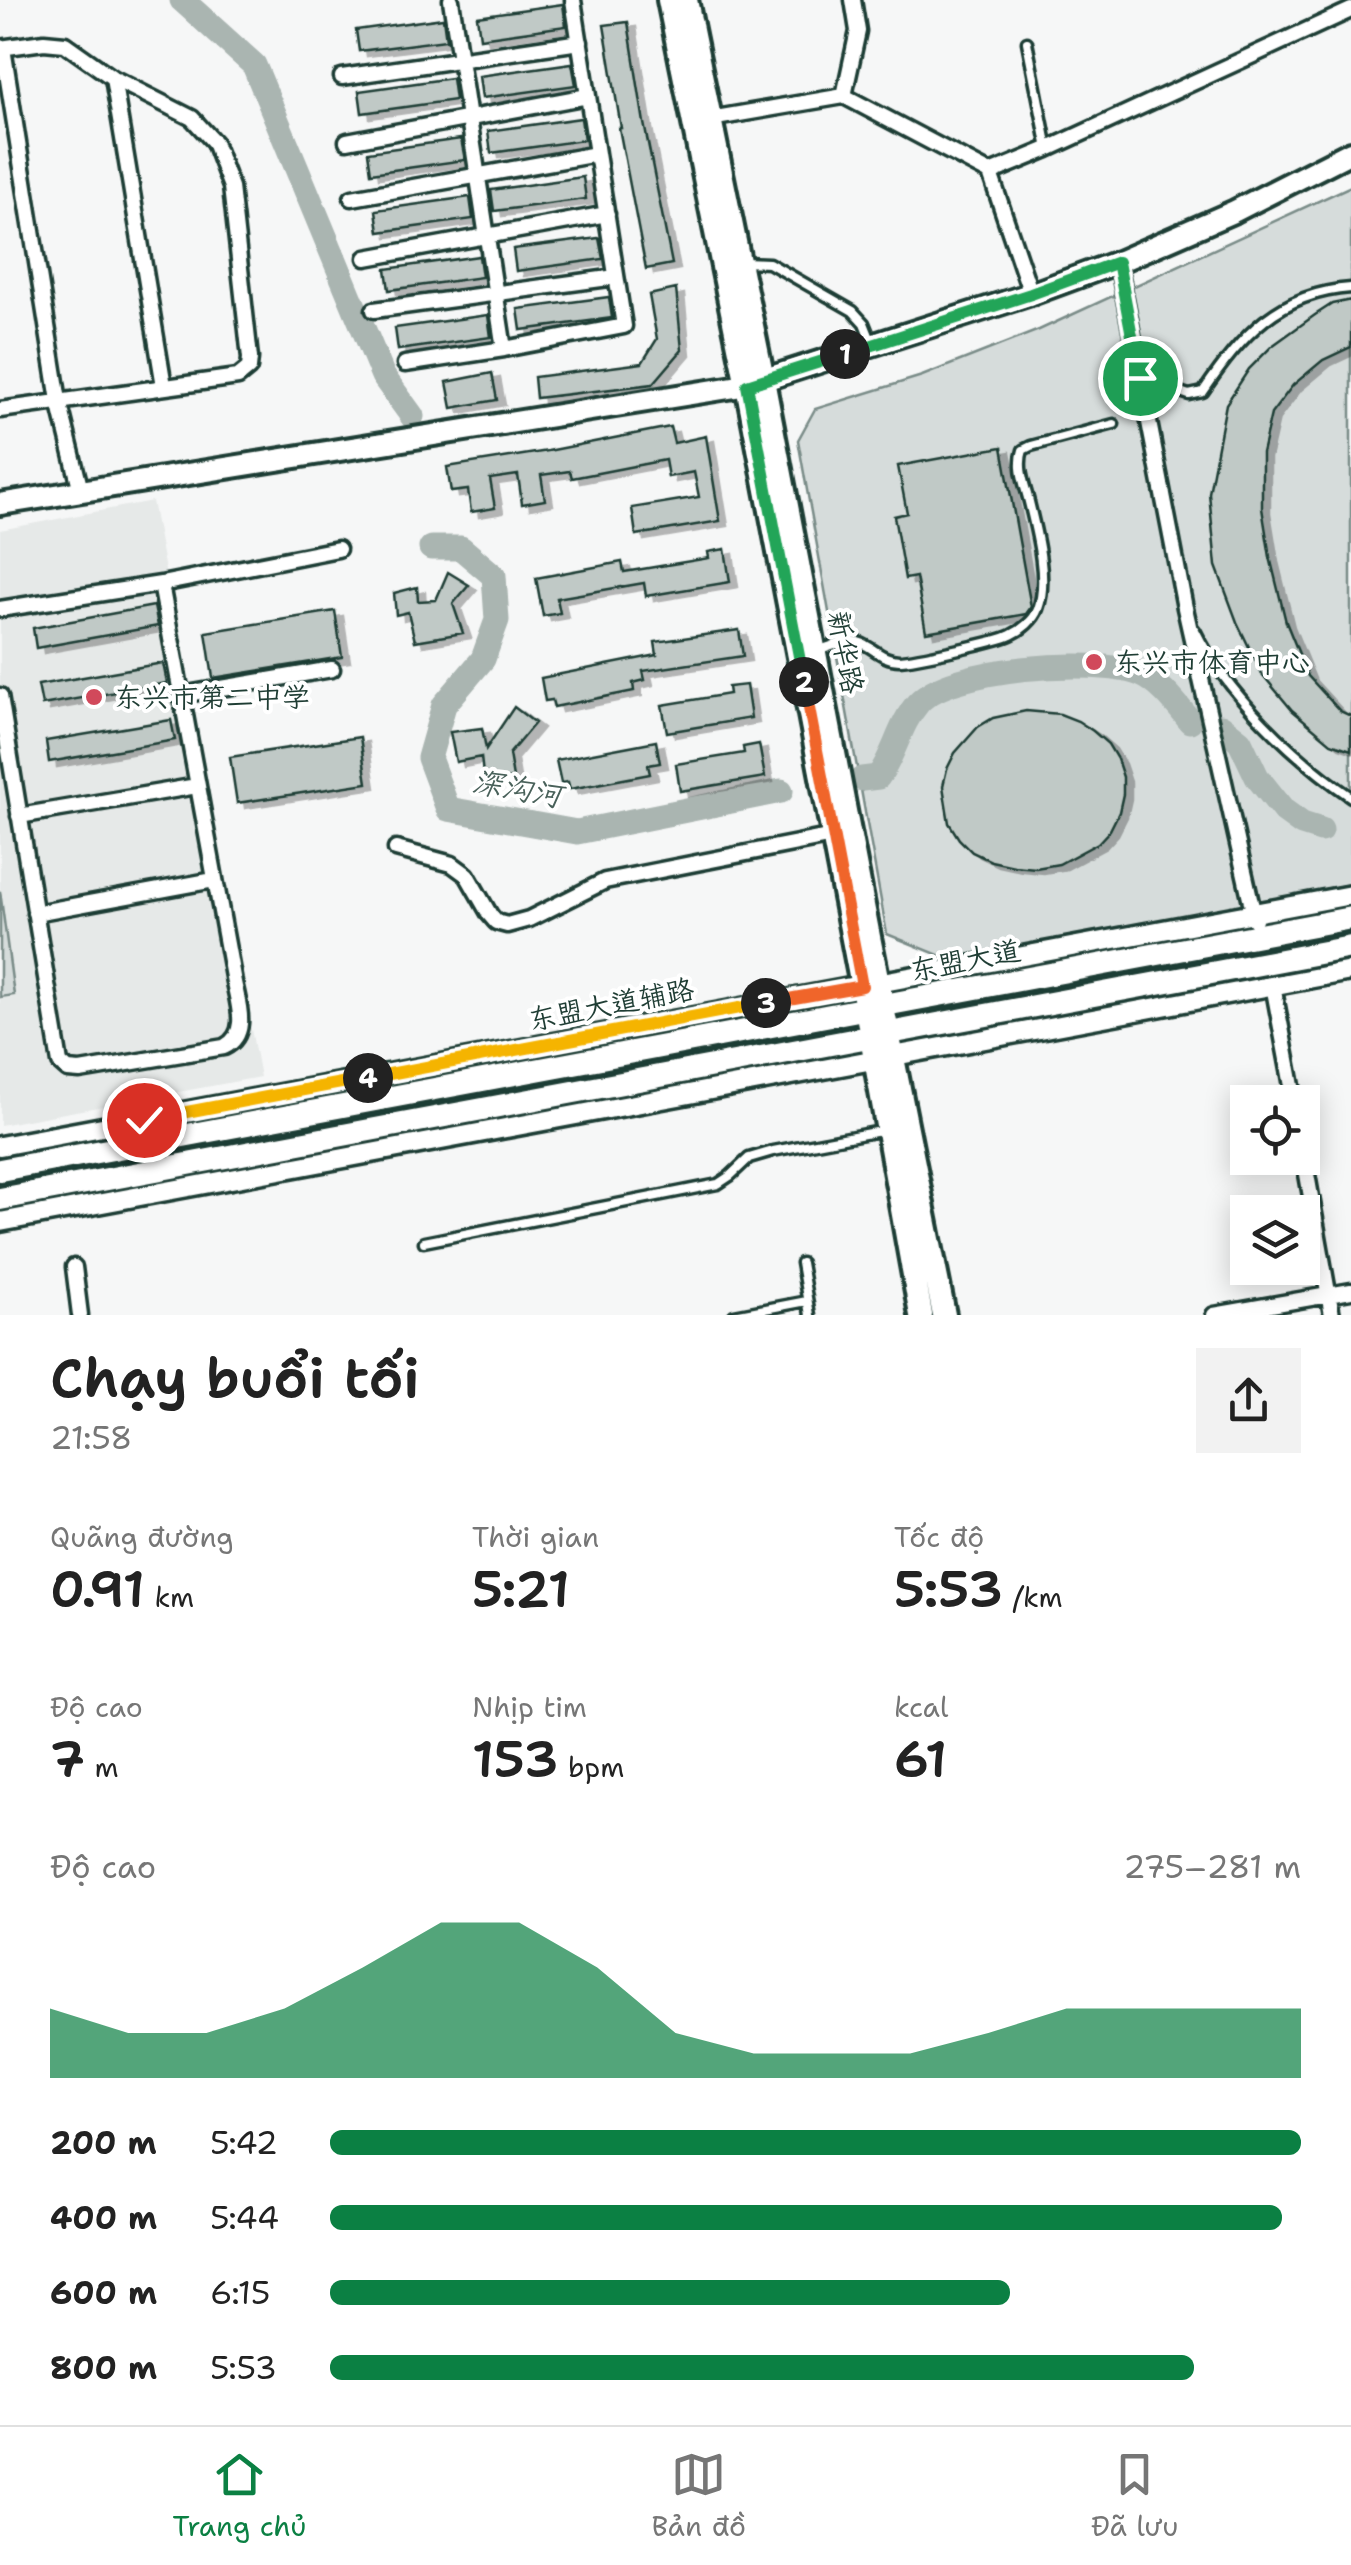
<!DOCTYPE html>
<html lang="vi">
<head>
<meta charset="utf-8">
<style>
  :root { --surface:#fff; --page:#f2f2f2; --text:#222; --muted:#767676; --line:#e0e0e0; --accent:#0b8043 }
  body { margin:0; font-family:"Shantell Sans","LXGW WenKai TC",sans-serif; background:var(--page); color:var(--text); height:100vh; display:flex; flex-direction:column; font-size:38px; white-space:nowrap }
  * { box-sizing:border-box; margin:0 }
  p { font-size:32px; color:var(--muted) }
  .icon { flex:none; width:55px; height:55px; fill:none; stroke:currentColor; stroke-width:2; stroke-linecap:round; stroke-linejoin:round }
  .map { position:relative; height:1315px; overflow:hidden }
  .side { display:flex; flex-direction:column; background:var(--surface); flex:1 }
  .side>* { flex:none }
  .tools { position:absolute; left:1230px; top:1085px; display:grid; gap:20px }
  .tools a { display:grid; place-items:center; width:90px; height:90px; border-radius:0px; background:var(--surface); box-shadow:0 5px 25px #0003; font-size:50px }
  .pin { position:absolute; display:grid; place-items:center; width:85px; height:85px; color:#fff; margin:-42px; border:5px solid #fff; border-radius:50%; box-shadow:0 2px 10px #0007 }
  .km { position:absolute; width:50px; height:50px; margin:-25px; border-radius:50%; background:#222; color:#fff; font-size:28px; line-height:50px; text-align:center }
  .round { display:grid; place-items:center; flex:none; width:105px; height:105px; border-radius:0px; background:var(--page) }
  .overview { display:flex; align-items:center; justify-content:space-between; height:170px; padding:0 50px }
  h1 { font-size:55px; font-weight:600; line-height:75px }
  .stats { display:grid; grid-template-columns:repeat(3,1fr); gap:15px; height:170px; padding:10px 50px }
  .stats div { display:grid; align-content:center }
  .stats b { font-size:50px; font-weight:600 }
  .stats small { font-size:28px; font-weight:400 }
  .stats p { font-size:28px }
  .chart { height:280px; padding:20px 50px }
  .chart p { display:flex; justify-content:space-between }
  .chart svg { width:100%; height:180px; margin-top:10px; fill:var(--accent); opacity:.7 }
  ul { padding:0 50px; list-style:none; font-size:32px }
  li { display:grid; grid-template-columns:160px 120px 1fr; align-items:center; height:75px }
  li i { height:25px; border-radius:12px; background:var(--accent) }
  .dock { display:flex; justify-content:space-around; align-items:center; height:140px; border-top:2px solid var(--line); background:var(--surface); font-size:28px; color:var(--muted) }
  .dock a { display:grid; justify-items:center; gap:5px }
  .dock .selected { color:var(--accent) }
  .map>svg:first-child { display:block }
  .built { fill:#e6e9e8 }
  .green { fill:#d6dcdb; stroke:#7a8c88; stroke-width:2.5 }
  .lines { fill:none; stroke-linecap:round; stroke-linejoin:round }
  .river { stroke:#aab5b1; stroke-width:25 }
  .building { fill:#c0c9c6; stroke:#1f3d34; stroke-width:2.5; filter:url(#shadow) }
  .service-casing { stroke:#1f3d34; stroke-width:15 }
  .minor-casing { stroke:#1f3d34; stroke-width:21 }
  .tertiary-casing { stroke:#1f3d34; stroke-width:25 }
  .secondary-casing { stroke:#1f3d34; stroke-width:28 }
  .primary-casing { stroke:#1f3d34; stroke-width:30 }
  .trunk-casing { stroke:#1f3d34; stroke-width:30 }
  .service { stroke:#fff; stroke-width:8 }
  .minor { stroke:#fff; stroke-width:14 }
  .tertiary { stroke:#fff; stroke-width:18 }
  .secondary { stroke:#fff; stroke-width:20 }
  .primary { stroke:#fff; stroke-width:22 }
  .trunk { stroke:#fff; stroke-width:22 }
  .split-1-casing { stroke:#fff; stroke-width:20 }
  .split-2-casing { stroke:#fff; stroke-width:20 }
  .split-3-casing { stroke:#fff; stroke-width:20 }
  .split-4-casing { stroke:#fff; stroke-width:20 }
  .split-5-casing { stroke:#fff; stroke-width:20 }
  .split-1 { stroke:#22a559; stroke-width:12 }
  .split-2 { stroke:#22a559; stroke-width:12 }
  .split-3 { stroke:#f0652b; stroke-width:12 }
  .split-4 { stroke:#f5b400; stroke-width:12 }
  .split-5 { stroke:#f5b400; stroke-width:12 }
  .poi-dot { fill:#d1495b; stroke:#fff; stroke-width:4 }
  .labels { text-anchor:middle; stroke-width:8; stroke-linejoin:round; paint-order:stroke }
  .street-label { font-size:28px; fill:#1f3d34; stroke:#fff }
  .poi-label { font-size:28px; fill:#1f3d34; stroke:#fff; text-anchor:start }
  .water-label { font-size:30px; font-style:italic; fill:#49615a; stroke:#fff }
</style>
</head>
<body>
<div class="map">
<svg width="1351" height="1315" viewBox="0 0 1351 1315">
  <defs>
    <filter id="shadow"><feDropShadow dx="8" dy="5" stdDeviation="0" flood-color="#0004"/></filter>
  </defs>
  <rect width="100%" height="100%" fill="#f6f7f7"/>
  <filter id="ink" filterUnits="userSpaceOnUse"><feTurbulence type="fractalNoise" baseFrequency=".01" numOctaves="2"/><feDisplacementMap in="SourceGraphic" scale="20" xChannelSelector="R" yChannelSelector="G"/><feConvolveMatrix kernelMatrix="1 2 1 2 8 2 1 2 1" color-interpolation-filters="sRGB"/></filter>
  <g filter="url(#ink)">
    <path class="built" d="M 152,501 L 260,1077 L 0,1125 L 0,530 Z"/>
    <path class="green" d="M 1351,186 L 1351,884 L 951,960 L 887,934 L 798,440 L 815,409 L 922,376 L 1039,330 Z
      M 0,891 L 14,995 L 0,997 Z"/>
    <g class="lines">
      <path class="river" d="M 182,0 L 254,65 L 383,376 L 412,416
        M 431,548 L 461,548 L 494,576 L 497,620 L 483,659 L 444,705 L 429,758 L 448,809 L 577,832 L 781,791
        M 1221,726 L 1240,741 L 1257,777 L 1284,811 L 1302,824 L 1321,830
        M 862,779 L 878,777 C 895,755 899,725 918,703 C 949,667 1097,657 1140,674 C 1160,682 1177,705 1190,721"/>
    </g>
    <path class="building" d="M 563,4 L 566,26 L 480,38 L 477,16 Z
      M 443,18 L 446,40 L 359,51 L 356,30 Z
      M 628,22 L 644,123 L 672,264 L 646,269 L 619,128 L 621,128 L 604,25 Z
      M 572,63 L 576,85 L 482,98 L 479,76 Z
      M 452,78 L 455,100 L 362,113 L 359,91 Z
      M 581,118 L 584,140 L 491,153 L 488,131 Z
      M 461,139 L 465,160 L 371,173 L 368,152 Z
      M 583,177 L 586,199 L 494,211 L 491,190 Z
      M 470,197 L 473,219 L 379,232 L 376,210 Z
      M 599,238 L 603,259 L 516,271 L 513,249 Z
      M 479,256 L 482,277 L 389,290 L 386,269 Z
      M 676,289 L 682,350 L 653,384 L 536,398 L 534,377 L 642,363 L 657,339 L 649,295 Z
      M 609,297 L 612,318 L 521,330 L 518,309 Z
      M 1351,300 L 1351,347 L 1323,360 L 1293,385 L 1271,414 L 1262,453 L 1262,508 L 1270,557 L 1286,622 L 1308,676 L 1340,711 L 1351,716 L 1351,750 L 1331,743 L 1292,710 L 1262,674 L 1237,622 L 1216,566 L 1209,493 L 1226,404 L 1249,369 L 1272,346 L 1315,315 L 1332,304 Z
      M 488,315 L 491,337 L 398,350 L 395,328 Z
      M 492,373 L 497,400 L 452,408 L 447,382 Z
      M 670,427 L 674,443 L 706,436 L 720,521 L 636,535 L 632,508 L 699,497 L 694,472 L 668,477 L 665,460 L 572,478 L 570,471 L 541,475 L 545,500 L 522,504 L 518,475 L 490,479 L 495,508 L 471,512 L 468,490 L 451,492 L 447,467 L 548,451 Z
      M 1002,447 L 1031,607 L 1026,614 L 926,632 L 916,577 L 905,579 L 894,516 L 907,513 L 898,466 Z
      M 725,549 L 730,582 L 646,596 L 644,583 L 557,598 L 560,613 L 543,616 L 536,578 L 622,562 L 624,572 L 709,558 L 708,552 Z
      M 448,572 L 469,585 L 453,604 L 463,633 L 415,641 L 408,612 L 396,615 L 394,593 L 417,587 L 418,601 L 436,600 Z
      M 154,606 L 158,626 L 36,648 L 33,628 Z
      M 335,611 L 342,657 L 213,678 L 206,632 Z
      M 739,630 L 743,656 L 643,671 L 645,680 L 633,683 L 634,691 L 554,707 L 552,700 L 545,701 L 541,678 L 657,655 L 655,642 Z
      M 163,663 L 167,683 L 42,705 L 38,685 Z
      M 746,685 L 751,718 L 667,732 L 662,705 L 729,694 L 728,687 Z
      M 514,707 L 535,723 L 509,754 L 513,778 L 484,783 L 481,757 L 456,762 L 450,732 L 482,728 L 486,749 Z
      M 1026,711 L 1060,714 L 1078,721 L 1093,731 L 1108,744 L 1117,759 L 1123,777 L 1123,794 L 1119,812 L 1110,830 L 1098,843 L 1059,864 L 1036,868 L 1014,866 L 991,861 L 972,852 L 959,839 L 949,823 L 943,786 L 947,769 L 955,753 L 978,727 L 993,718 Z
      M 171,720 L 175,740 L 49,762 L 46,741 Z
      M 360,737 L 367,783 L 237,803 L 230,757 Z
      M 656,741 L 660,763 L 648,765 L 650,774 L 570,789 L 568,782 L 561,783 L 556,760 Z
      M 759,744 L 765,777 L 680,791 L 676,764 L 744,753 L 743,747 Z"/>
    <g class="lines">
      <defs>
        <path id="service" d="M 1027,42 L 1048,149
          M 743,262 L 769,263 L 853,311 L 864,323 L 872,343
          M 1140,378 L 1189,395 L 1203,392 C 1242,335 1278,293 1351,288
          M 1195,630 C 1225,692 1294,758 1351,797
          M 820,650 C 830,647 840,642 850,641 C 868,640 879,660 899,660 C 912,660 1000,641 1011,635 C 1022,630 1034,620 1038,609 C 1049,580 1036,531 1029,502 C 1025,485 1017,468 1023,450 L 1031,446 L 1114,424
          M 424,1242 L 718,1184 L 730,1176 L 749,1158 L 773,1151 L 886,1130
          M 801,1263 L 810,1315
          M 734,1315 L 807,1301"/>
        <path id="minor" d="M 451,0 L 504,349
          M 0,48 L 44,42 L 65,44 L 113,78 L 192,118 L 214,142 L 231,187 L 250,358 L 249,368 L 238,377 L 0,410
          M 3,48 L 59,401 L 81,491
          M 342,77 L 580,42
          M 113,78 L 164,386
          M 844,96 L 858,31 L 853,0
          M 710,119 L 844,96 L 990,173 L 1031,294
          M 347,141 L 588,96
          M 990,173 L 1048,149 L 1351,10
          M 352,198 L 597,154
          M 366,258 L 607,214
          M 1118,262 L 1185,608 L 1255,920
          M 374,310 L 616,277
          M 405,364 L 504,349 L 624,326 L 573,0
          M 161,584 L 338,549
          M 0,609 L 161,584 L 233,977 C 237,1001 251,1034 224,1047 L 80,1071 L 68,1070 L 60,1063 L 0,696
          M 181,695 L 332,669
          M 19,816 L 197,786
          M 396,849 L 452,864 L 467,875 L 490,915 L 496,922 L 507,925 L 529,919 L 605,881 L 833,836
          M 35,913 L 214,880
          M 1273,985 L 1295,1102
          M 1302,1146 L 1332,1315
          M 74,1267 L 80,1315
          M 1214,1315 L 1351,1291"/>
        <path id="tertiary" d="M 0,1146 L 1351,895
          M 0,1222 L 1351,971"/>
        <path id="secondary" d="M 0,504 L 747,385 L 1031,294 L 1118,262 L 1235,211 L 1351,152"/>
        <path id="primary" d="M 669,0 L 747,385 L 862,986 L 921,1315
          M 686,0 L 763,380 L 869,937 L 944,1315"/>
        <path id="trunk" d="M 0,1170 L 1351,918
          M 0,1199 L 1351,947"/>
      </defs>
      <use href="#service" class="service-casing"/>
      <use href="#minor" class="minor-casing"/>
      <use href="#tertiary" class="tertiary-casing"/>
      <use href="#secondary" class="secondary-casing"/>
      <use href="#primary" class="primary-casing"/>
      <use href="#trunk" class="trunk-casing"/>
      <use href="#service" class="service"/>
      <use href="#minor" class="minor"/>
      <use href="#tertiary" class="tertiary"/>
      <use href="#secondary" class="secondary"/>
      <use href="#primary" class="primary"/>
      <use href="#trunk" class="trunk"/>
    </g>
  </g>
  <g class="lines" filter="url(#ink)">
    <defs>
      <path id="split-1" d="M 845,354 L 1031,294 L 1118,262 L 1140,378"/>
      <path id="split-2" d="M 804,682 L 747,385 L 845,354"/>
      <path id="split-3" d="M 766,1003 L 862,986 L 804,682"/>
      <path id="split-4" d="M 368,1078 L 766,1003"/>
      <path id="split-5" d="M 144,1120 L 368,1078"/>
    </defs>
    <use href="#split-1" class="split-1-casing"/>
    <use href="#split-2" class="split-2-casing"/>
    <use href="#split-3" class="split-3-casing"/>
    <use href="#split-4" class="split-4-casing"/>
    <use href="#split-5" class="split-5-casing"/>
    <use href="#split-1" class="split-1"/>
    <use href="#split-2" class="split-2"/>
    <use href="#split-3" class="split-3"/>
    <use href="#split-4" class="split-4"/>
    <use href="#split-5" class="split-5"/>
  </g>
  <g class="poi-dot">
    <circle cx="1094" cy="662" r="10"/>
    <circle cx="94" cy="697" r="10"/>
  </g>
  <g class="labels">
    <g class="street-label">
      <text transform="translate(846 652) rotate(79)" y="10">新华路</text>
      <text transform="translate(965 960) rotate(-11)" y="10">东盟大道</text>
      <text transform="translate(611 1004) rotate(-11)" y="10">东盟大道辅路</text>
    </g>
    <g class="poi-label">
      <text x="1114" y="672">东兴市体育中心</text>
      <text x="114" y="707">东兴市第二中学</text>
    </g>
    <g class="water-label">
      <text transform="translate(517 789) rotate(10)" y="10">深沟河</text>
    </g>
  </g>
</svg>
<div class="tools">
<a><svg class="icon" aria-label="locate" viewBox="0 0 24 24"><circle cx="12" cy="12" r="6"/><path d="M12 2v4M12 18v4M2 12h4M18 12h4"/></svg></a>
<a><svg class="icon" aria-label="layers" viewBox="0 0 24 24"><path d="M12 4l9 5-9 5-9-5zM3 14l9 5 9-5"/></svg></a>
</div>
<div class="pin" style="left:1140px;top:378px;background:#1e9e55"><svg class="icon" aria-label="arrive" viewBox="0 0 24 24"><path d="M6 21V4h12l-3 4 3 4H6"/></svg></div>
<div class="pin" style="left:144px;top:1120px;background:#d93025"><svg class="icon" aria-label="check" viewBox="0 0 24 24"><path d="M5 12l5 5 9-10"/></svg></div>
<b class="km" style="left:845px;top:354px">1</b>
<b class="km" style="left:804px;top:682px">2</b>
<b class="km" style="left:766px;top:1003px">3</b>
<b class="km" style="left:368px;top:1078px">4</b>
</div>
<section class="side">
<div class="overview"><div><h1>Chạy buổi tối</h1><p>21:58</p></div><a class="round"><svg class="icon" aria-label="share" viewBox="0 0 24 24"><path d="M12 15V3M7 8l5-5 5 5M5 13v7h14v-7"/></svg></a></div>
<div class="stats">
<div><p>Quãng đường</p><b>0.91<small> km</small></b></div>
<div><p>Thời gian</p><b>5:21</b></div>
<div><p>Tốc độ</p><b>5:53<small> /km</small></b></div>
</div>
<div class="stats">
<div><p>Độ cao</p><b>7<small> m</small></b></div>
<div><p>Nhịp tim</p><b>153<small> bpm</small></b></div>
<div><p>kcal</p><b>61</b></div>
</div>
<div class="chart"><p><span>Độ cao</span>275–281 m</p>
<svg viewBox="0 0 160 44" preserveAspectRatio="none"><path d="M0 44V27L10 33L20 33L30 27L40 17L50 6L60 6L70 17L80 33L90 38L100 38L110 38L120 33L130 27L140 27L150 27L160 27V44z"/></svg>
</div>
<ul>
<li><b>200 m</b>5:42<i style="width:100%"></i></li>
<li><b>400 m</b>5:44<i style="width:98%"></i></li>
<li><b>600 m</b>6:15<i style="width:70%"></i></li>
<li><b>800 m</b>5:53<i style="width:89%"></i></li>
</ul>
</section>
<nav class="dock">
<a class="selected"><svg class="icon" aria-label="home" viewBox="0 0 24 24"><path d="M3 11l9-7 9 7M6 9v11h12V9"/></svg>Trang chủ</a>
<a><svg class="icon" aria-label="map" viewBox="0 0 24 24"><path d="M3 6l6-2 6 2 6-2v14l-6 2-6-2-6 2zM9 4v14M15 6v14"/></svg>Bản đồ</a>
<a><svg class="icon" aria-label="saved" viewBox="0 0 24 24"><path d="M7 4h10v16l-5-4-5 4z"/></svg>Đã lưu</a>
</nav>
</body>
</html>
